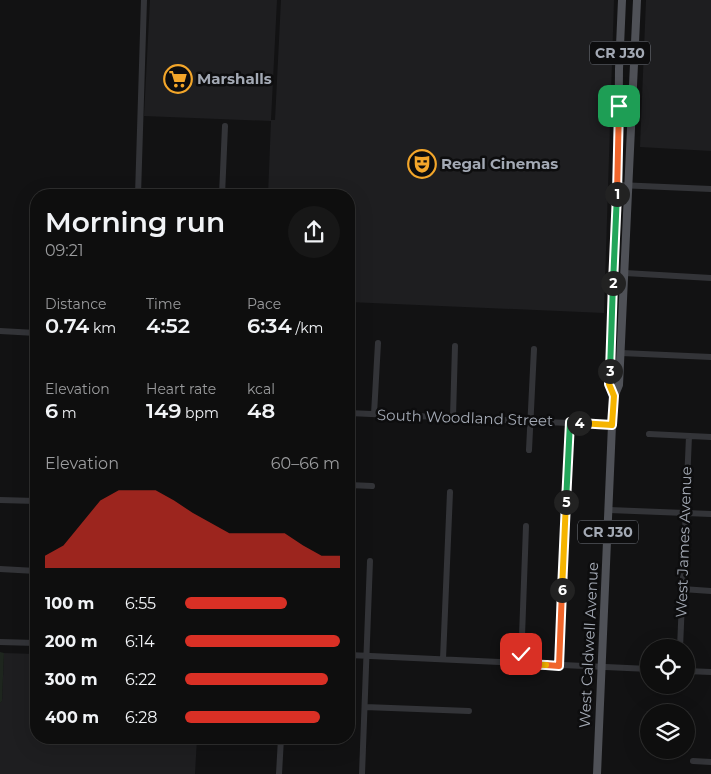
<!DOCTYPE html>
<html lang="en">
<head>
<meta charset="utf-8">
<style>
  :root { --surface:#0e0e0e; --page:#171717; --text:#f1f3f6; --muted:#9b9c9e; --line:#2e2e2e; --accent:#d93025 }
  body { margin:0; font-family:Montserrat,sans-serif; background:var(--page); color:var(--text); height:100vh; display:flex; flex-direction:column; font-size:19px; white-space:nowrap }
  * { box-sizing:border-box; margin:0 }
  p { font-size:16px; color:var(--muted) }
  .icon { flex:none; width:28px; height:28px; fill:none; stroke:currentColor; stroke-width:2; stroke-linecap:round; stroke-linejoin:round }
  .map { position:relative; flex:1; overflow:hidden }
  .drawer { position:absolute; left:30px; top:189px; width:325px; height:555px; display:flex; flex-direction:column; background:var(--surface); border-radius:20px; box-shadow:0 5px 20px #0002,0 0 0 1px var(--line) }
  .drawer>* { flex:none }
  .fabs { position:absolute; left:640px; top:639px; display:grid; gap:10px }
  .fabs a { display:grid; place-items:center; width:55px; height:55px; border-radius:50%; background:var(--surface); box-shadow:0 5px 20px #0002,0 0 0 1px var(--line); font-size:25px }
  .pin { position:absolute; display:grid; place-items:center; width:42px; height:42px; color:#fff; margin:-21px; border-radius:10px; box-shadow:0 2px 8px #0006 }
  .km { position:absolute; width:25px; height:25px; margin:-12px; border-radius:50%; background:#222; color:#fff; font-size:14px; line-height:25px; text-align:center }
  .round { display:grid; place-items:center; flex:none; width:52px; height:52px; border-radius:26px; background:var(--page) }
  .headline { display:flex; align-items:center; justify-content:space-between; height:85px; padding:0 15px }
  h1 { font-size:28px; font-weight:600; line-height:38px }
  .figures { display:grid; grid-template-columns:repeat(3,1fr); gap:8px; height:85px; padding:5px 15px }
  .figures div { display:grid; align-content:center }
  .figures b { font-size:21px; font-weight:600 }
  .figures small { font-size:14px; font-weight:400 }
  .figures p { font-size:14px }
  .chart { height:140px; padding:10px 15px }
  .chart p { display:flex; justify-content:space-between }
  .chart svg { width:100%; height:90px; margin-top:5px; fill:var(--accent); opacity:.7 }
  ul { padding:0 15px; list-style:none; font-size:16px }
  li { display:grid; grid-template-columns:80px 60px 1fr; align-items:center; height:38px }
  li i { height:12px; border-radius:6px; background:var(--accent) }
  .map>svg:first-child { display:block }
  .built { fill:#1e1e20 }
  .green { fill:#1e261e }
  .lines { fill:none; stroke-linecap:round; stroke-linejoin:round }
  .minor { stroke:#333438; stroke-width:6 }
  .major { stroke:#4f5157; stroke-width:8 }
  .split-1-casing { stroke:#fff; stroke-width:10 }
  .split-2-casing { stroke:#fff; stroke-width:10 }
  .split-3-casing { stroke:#fff; stroke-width:10 }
  .split-4-casing { stroke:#fff; stroke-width:10 }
  .split-5-casing { stroke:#fff; stroke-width:10 }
  .split-6-casing { stroke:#fff; stroke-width:10 }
  .split-7-casing { stroke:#fff; stroke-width:10 }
  .split-8-casing { stroke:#fff; stroke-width:10 }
  .split-1 { stroke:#f0652b; stroke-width:6 }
  .split-2 { stroke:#22a559; stroke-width:6 }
  .split-3 { stroke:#22a559; stroke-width:6 }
  .split-4 { stroke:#f5b400; stroke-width:6 }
  .split-5 { stroke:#22a559; stroke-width:6 }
  .split-6 { stroke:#f5b400; stroke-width:6 }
  .split-7 { stroke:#f0652b; stroke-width:6 }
  .split-8 { stroke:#f5b400; stroke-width:6 }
  .labels { text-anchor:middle; stroke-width:5; stroke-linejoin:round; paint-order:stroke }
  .shield { fill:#0d0d0e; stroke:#767a82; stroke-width:1 }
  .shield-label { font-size:14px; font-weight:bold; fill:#a3a9b4 }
  .poi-label { font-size:15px; font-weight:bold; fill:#a3a9b4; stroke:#0d0d0e; text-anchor:start }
  .street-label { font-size:15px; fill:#a3a9b4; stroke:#0d0d0e }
</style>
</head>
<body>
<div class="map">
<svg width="711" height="774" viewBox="0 0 711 774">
  <rect width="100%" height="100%" fill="#121213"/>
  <path class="built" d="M 150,0 L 277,0 L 271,120 L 275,120 L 281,0 L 614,0 L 604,313 L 349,302 L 349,195 L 268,195 L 271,121 L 144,116 Z
    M 646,0 L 711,0 L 711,151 L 640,147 Z
    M 4,653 L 36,654 L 36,738 L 197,738 L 195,774 L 0,774 L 0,703 L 2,701 Z"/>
  <path class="green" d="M 0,652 L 4,653 L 2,701 L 0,703 Z"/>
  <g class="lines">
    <path class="minor" d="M 618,185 L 711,189
      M 138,195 L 144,0
      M 222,195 L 225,126
      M 625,273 L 711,278
      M 0,331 L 36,333
      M 621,353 L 711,357
      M 349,413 L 612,425
      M 374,414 L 378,343
      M 453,417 L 455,346
      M 649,434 L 711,437
      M 529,450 L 534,349
      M 349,485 L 372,486
      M 0,500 L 36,501
      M 609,510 L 711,514
      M 0,569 L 36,571
      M 682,589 L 711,591
      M 0,642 L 36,643
      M 680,648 L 689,436
      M 349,655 L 649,669
      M 443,659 L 450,492
      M 521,664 L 526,526
      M 559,665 L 570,422
      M 686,671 L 711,672
      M 365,707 L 469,711
      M 693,761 L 711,762
      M 279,774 L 281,738
      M 362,774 L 370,561"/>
    <path class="major" d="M 614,397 L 609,384 L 618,185 L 619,69 L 622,0
      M 597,774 L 612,425 L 614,397 L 619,385 L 637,0"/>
  </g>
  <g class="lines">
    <defs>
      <path id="split-1" d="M 617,194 L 619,106"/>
      <path id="split-2" d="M 613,283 L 617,194"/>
      <path id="split-3" d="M 610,371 L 613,283"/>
      <path id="split-4" d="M 579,423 L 612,425 L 614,396 L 609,384 L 610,371"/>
      <path id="split-5" d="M 566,502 L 570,422 L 579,423"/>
      <path id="split-6" d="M 562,590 L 566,502"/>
      <path id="split-7" d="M 546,665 L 559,666 L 562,590"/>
      <path id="split-8" d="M 521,654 L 521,664 L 546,665"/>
    </defs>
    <use href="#split-1" class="split-1-casing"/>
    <use href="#split-2" class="split-2-casing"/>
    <use href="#split-3" class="split-3-casing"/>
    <use href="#split-4" class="split-4-casing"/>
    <use href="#split-5" class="split-5-casing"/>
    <use href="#split-6" class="split-6-casing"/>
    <use href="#split-7" class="split-7-casing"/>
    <use href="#split-8" class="split-8-casing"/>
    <use href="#split-1" class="split-1"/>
    <use href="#split-2" class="split-2"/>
    <use href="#split-3" class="split-3"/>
    <use href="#split-4" class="split-4"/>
    <use href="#split-5" class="split-5"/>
    <use href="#split-6" class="split-6"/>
    <use href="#split-7" class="split-7"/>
    <use href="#split-8" class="split-8"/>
  </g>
  <defs>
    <symbol id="supermarket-ring" viewBox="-11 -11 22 22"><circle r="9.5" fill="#0d0d0e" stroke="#f3a62a" stroke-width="1.5"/><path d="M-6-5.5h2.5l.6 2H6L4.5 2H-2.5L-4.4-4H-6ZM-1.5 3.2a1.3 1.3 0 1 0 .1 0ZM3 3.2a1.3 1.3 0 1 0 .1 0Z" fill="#f3a62a"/></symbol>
    <symbol id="theatre-ring" viewBox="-11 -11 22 22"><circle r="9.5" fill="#0d0d0e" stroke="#f3a62a" stroke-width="1.5"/><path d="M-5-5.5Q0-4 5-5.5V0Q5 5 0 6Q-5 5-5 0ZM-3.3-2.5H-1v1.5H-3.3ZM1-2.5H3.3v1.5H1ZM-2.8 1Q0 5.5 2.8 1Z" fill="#f3a62a"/></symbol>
  </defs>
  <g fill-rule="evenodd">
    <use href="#supermarket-ring" x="162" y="63" width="32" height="32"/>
    <use href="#theatre-ring" x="406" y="148" width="32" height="32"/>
  </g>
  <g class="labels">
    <g class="shield">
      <rect x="590" y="41.5" width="60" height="23" rx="4"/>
      <rect x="578" y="520.5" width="60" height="23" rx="4"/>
    </g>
    <g class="shield-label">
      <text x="620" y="58">CR J30</text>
      <text x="608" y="537">CR J30</text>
    </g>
    <g class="poi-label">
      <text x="197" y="84">Marshalls</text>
      <text x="441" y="169">Regal Cinemas</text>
    </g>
    <g class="street-label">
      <text transform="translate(465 418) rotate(2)" y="5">South Woodland Street</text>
      <text transform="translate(684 542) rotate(-88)" y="5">West James Avenue</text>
      <text transform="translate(589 645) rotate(-87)" y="5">West Caldwell Avenue</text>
    </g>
  </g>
</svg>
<div class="fabs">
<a><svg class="icon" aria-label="locate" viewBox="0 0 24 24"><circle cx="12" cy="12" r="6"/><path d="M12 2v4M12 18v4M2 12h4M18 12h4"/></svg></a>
<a><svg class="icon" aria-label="layers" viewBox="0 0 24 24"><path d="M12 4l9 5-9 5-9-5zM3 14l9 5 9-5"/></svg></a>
</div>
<div class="pin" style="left:619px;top:106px;background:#1e9e55"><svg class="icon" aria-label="arrive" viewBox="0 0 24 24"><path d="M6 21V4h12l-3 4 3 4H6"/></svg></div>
<div class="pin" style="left:521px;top:654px;background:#d93025"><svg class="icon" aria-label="check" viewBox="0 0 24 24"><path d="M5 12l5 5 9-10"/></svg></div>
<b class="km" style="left:617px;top:194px">1</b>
<b class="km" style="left:613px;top:283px">2</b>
<b class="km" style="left:610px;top:371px">3</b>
<b class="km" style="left:579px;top:423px">4</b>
<b class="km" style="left:566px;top:502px">5</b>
<b class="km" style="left:562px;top:590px">6</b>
<section class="drawer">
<div class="headline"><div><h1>Morning run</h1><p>09:21</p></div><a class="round"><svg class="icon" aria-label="share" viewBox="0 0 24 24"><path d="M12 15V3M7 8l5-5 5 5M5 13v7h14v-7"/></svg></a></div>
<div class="figures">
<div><p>Distance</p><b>0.74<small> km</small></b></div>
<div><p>Time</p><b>4:52</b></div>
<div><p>Pace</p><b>6:34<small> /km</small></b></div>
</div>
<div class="figures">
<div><p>Elevation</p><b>6<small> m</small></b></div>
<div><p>Heart rate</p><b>149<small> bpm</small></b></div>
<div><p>kcal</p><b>48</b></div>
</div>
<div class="chart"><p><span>Elevation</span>60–66 m</p>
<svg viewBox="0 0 160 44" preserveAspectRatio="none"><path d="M0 44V38L10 33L20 22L30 11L40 6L50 6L60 6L70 11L80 17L90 22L100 27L110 27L120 27L130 27L140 33L150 38L160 38V44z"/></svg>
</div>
<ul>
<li><b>100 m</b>6:55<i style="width:66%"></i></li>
<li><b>200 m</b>6:14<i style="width:100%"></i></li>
<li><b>300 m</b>6:22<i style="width:92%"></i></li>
<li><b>400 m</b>6:28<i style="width:87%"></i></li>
</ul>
</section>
</div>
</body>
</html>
